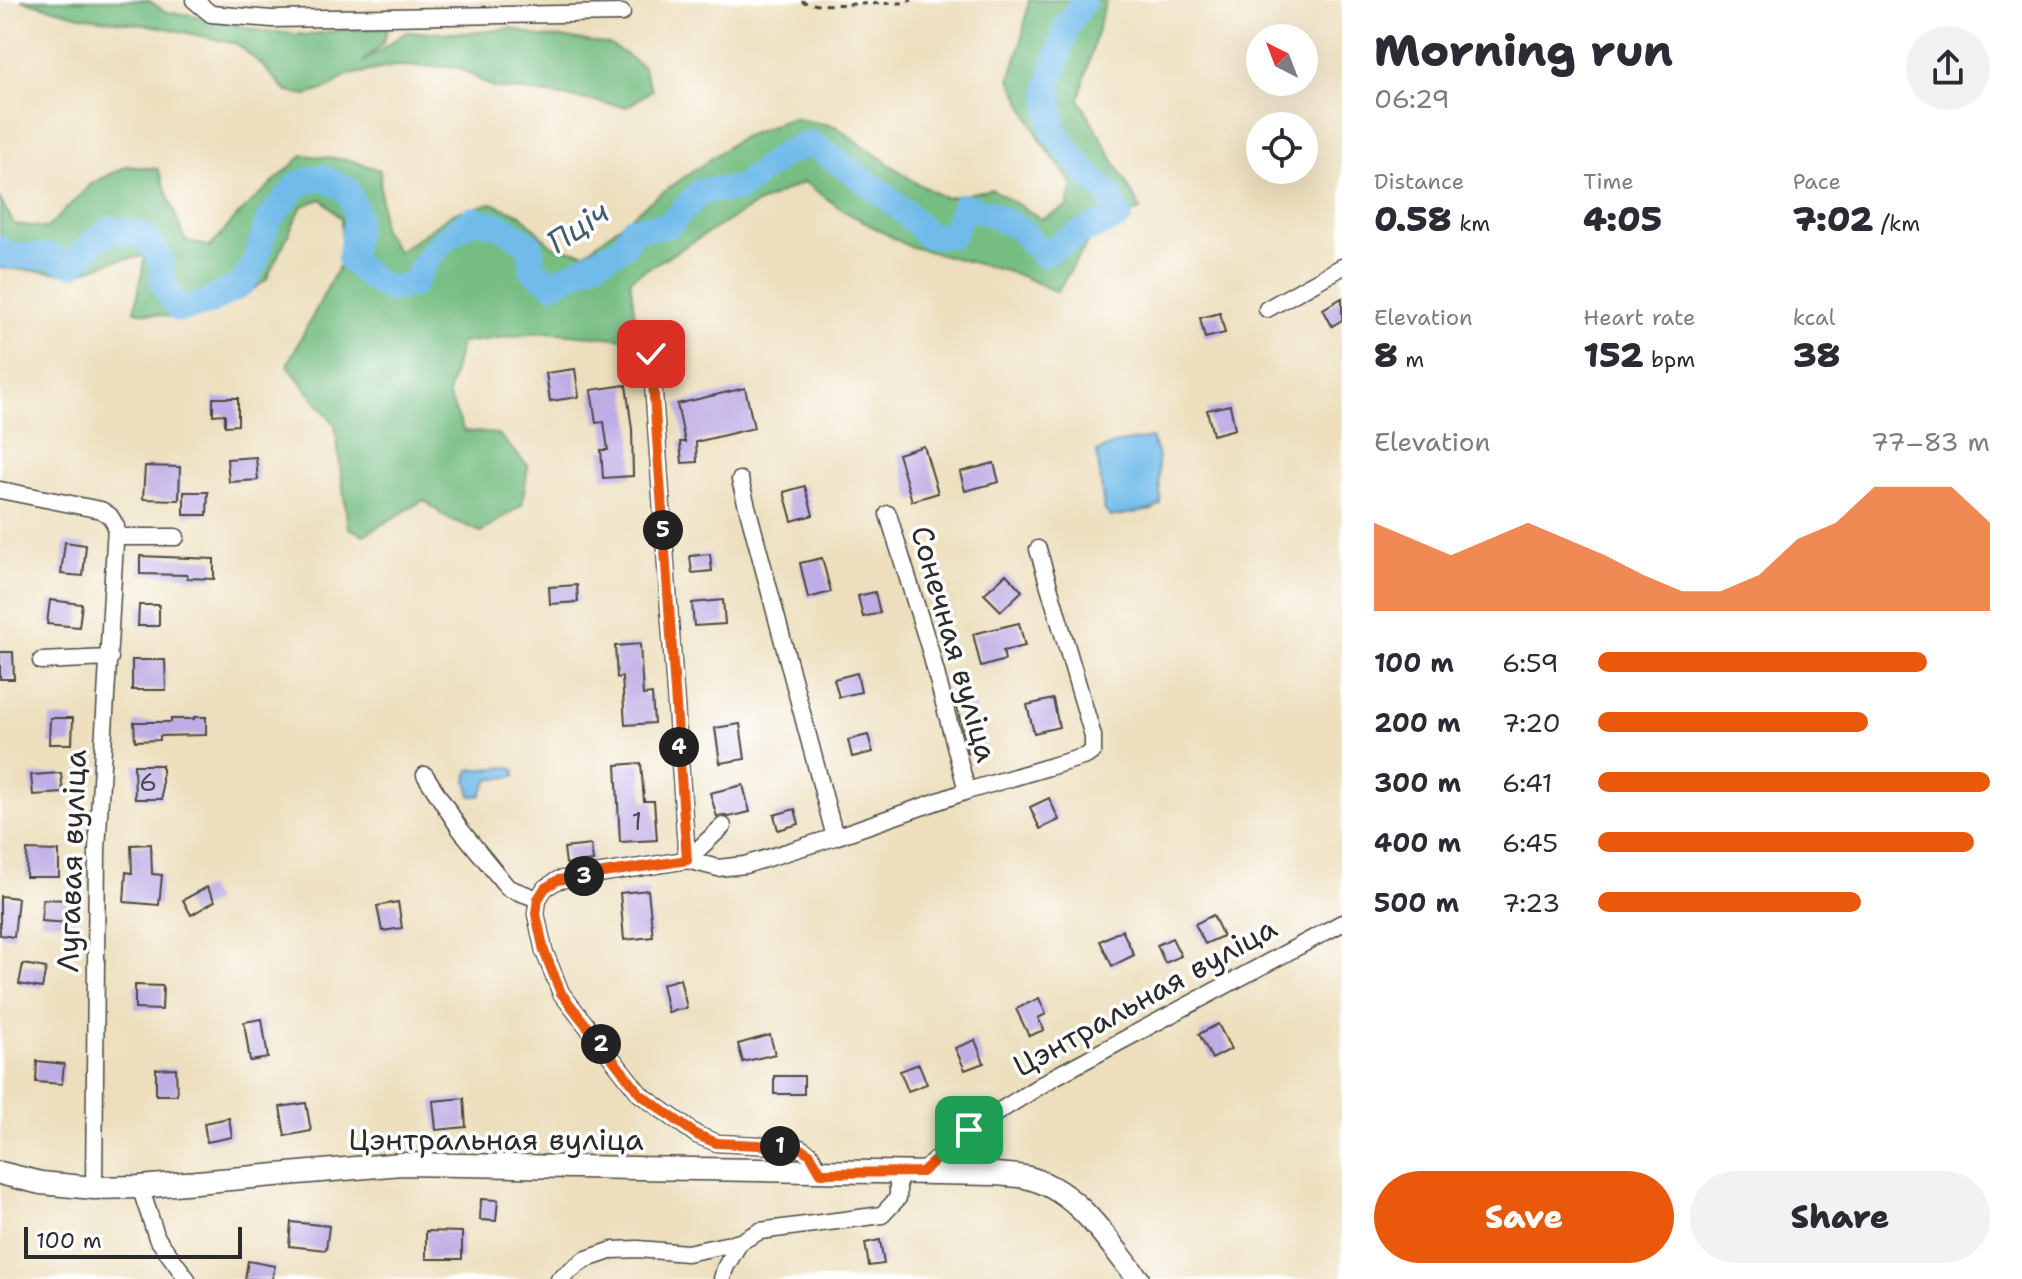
<!DOCTYPE html>
<html lang="en">
<head>
<meta charset="utf-8">
<style>
  :root { --surface:#fff; --page:#f2f2f3; --text:#2b2b33; --muted:#7c7c81; --accent:#ea580c }
  body { margin:0; font-family:"Shantell Sans",sans-serif; background:var(--page); color:var(--text); height:100vh; display:flex; flex-direction:column; font-size:30px; white-space:nowrap }
  * { box-sizing:border-box; margin:0 }
  p { font-size:26px; color:var(--muted) }
  .icon { flex:none; width:44px; height:44px; fill:none; stroke:currentColor; stroke-width:2; stroke-linecap:round; stroke-linejoin:round }
  .map { position:relative; flex:1; overflow:hidden }
  .details { display:flex; flex-direction:column; background:var(--surface); width:680px }
  .details>* { flex:none }
  .needle { width:52px; rotate:318deg }
  .tools { position:absolute; left:1246px; top:24px; display:grid; gap:16px }
  .tools a { display:grid; place-items:center; width:72px; height:72px; border-radius:50%; background:var(--surface); box-shadow:0 8px 32px #0002; font-size:40px }
  .scale { position:absolute; left:24px; bottom:20px; width:218px; box-sizing:border-box; padding-left:8px; border:4px solid #2b2b2b; border-top:0; font-size:22px; line-height:28px; white-space:nowrap; color:#2b2b2b; -webkit-text-stroke:6px #fff; paint-order:stroke }
  .pin { position:absolute; display:grid; place-items:center; width:68px; height:68px; color:#fff; margin:-34px; border-radius:16px; box-shadow:0 4px 12px #0006 }
  .km { position:absolute; width:40px; height:40px; margin:-20px; border-radius:50%; background:#222; color:#fff; font-size:22px; line-height:40px; text-align:center }
  .round { display:grid; place-items:center; flex:none; width:84px; height:84px; border-radius:42px; background:var(--page) }
  .headline { display:flex; align-items:center; justify-content:space-between; height:136px; padding:0 32px }
  h1 { font-size:44px; font-weight:800; line-height:60px }
  .figures { display:grid; grid-template-columns:repeat(3,1fr); gap:12px; height:136px; padding:8px 32px }
  .figures div { display:grid; align-content:center }
  .figures b { font-size:34px; font-weight:800 }
  .figures small { font-size:22px; font-weight:400 }
  .figures p { font-size:22px }
  .chart { height:224px; padding:16px 32px }
  .chart p { display:flex; justify-content:space-between }
  .chart svg { width:100%; height:144px; margin-top:8px; fill:var(--accent); opacity:.7 }
  .button { display:flex; gap:16px; margin-top:auto; padding:16px 32px }
  .button a { flex:1; height:92px; border-radius:48px; background:var(--accent); color:#fff; font-size:32px; font-weight:800; line-height:92px; text-align:center }
  .button a+a { background:var(--page); color:var(--text) }
  ul { padding:0 32px; list-style:none; font-size:26px }
  li { display:grid; grid-template-columns:128px 96px 1fr; align-items:center; height:60px }
  li i { height:20px; border-radius:10px; background:var(--accent) }
  main { display:flex; flex:1; min-height:0 }
  .map>svg:first-child { display:block }
  .forest { fill:#76bd82; stroke:#507456; stroke-width:2 }
  .water { fill:#71bbea; stroke:#4e738a; stroke-width:2 }
  .lines { fill:none; stroke-linecap:round; stroke-linejoin:round }
  .river { stroke:#71bbea; stroke-width:26 }
  .building { fill:#beace5 }
  .minor-casing { stroke:#484641; stroke-width:19 }
  .major-casing { stroke:#484641; stroke-width:25 }
  .path { stroke:#484641; stroke-width:3; stroke-dasharray:6 6; stroke-linecap:butt }
  .minor { stroke:#fff; stroke-width:16 }
  .major { stroke:#fff; stroke-width:22 }
  .route-casing { stroke:#fff; stroke-width:16 }
  .route { stroke:#ea580c; stroke-width:10 }
  .labels { text-anchor:middle; stroke-width:7; stroke-linejoin:round; paint-order:stroke }
  .number-label { font-size:26px; fill:#504b5a }
  .street-label { font-size:30px; fill:#2b2b2b; stroke:#fff }
  .water-label { font-size:32px; font-style:italic; fill:#445d6e; stroke:#fff }
</style>
</head>
<body>
<main>
<div class="map">
<svg width="1342" height="1279" viewBox="0 0 1342 1279">
  <rect width="100%" height="100%" fill="#fff"/>
  <filter id="ink" filterUnits="userSpaceOnUse"><feTurbulence type="fractalNoise" baseFrequency=".0125" numOctaves="2"/><feDisplacementMap in="SourceGraphic" scale="16" xChannelSelector="R" yChannelSelector="G"/><feConvolveMatrix kernelMatrix="1 2 1 2 8 2 1 2 1" color-interpolation-filters="sRGB"/></filter>
  <filter id="wash" filterUnits="userSpaceOnUse"><feTurbulence type="fractalNoise" baseFrequency=".006" numOctaves="4" result="noise"/><feDisplacementMap in="SourceGraphic" scale="32" xChannelSelector="R" yChannelSelector="G"/><feGaussianBlur stdDeviation="1.8" result="paint"/><feColorMatrix in="noise" values="0 0 0 0 0 0 0 0 0 0 0 0 0 0 0 0 0 1.4 0 .05"/><feComposite in="paint" operator="in"/></filter>
  <g filter="url(#wash)">
    <rect width="100%" height="100%" fill="#eddfbd"/>
    <path class="forest" d="M 21,0 L 148,0 L 166,12 L 192,15 L 262,31 L 307,35 L 349,29 L 388,28 L 383,43 L 362,63 L 406,32 L 471,33 L 512,28 L 540,37 L 567,38 L 611,45 L 642,66 L 652,90 L 627,107 L 551,94 L 494,88 L 457,67 L 395,66 L 345,76 L 331,87 L 308,95 L 287,92 L 262,65 L 237,44 L 166,28 L 80,16 Z
      M 1029,0 L 1106,0 L 1079,99 L 1141,209 L 1091,237 L 1057,292 L 1017,274 L 908,246 L 844,211 L 804,182 L 755,205 L 630,279 L 638,340 L 546,332 L 461,343 L 448,395 L 464,431 L 498,434 L 528,466 L 522,505 L 481,532 L 445,517 L 424,500 L 364,535 L 348,528 L 335,425 L 287,365 L 342,260 L 341,219 L 322,199 L 302,206 L 266,280 L 242,298 L 188,320 L 135,311 L 145,256 L 113,261 L 76,274 L 0,268 L 0,199 L 14,224 L 47,228 L 91,184 L 127,166 L 158,169 L 185,240 L 210,247 L 239,214 L 303,155 L 350,160 L 380,170 L 382,229 L 398,252 L 453,213 L 492,203 L 521,215 L 552,246 L 585,253 L 648,203 L 740,138 L 792,118 L 835,126 L 916,183 L 945,198 L 992,189 L 1042,219 L 1067,207 L 1073,185 L 1041,141 L 1010,79 L 1021,44 Z"/>
    <path class="water" d="M 1151,438 L 1157,452 L 1161,504 L 1152,510 L 1110,517 L 1104,509 L 1097,452 L 1113,444 Z
      M 510,767 L 515,770 L 515,776 L 489,780 L 480,796 L 471,796 L 467,780 L 469,770 Z"/>
    <g class="lines">
      <path class="river" d="M 0,249 L 8,256 L 49,256 L 73,264 L 93,242 L 112,229 L 144,236 L 160,257 L 164,286 L 179,309 L 208,303 L 243,283 L 256,260 L 268,221 L 298,184 L 321,177 L 348,190 L 357,215 L 350,259 L 370,278 L 389,289 L 413,285 C 429,251 442,239 473,219 L 501,226 L 530,245 L 533,270 L 553,284 L 623,247 L 633,229 L 669,225 L 701,191 L 739,189 L 784,154 L 811,143 C 854,174 892,196 928,236 L 952,235 L 964,206 L 991,214 L 1020,229 L 1043,254 L 1082,232 L 1119,217 L 1108,192 L 1085,172 L 1053,131 L 1049,86 L 1067,26 L 1084,0"/>
    </g>
    <g id="blocks">
      <path class="building" d="M 1342,298 L 1342,320 L 1332,326 L 1323,309 Z
        M 1220,313 L 1225,333 L 1205,338 L 1200,318 Z
        M 575,369 L 579,397 L 550,401 L 546,373 Z
        M 626,385 L 632,429 L 633,476 L 603,478 L 601,450 L 608,450 L 604,422 L 596,423 L 591,390 Z
        M 745,388 L 754,428 L 696,442 L 697,462 L 682,463 L 680,442 L 685,442 L 677,404 Z
        M 213,398 L 238,398 L 238,425 L 225,426 L 225,414 L 213,415 Z
        M 1230,405 L 1235,429 L 1213,435 L 1207,410 Z
        M 924,446 L 938,493 L 912,501 L 898,454 Z
        M 256,457 L 258,480 L 229,482 L 227,459 Z
        M 994,463 L 999,482 L 965,491 L 960,472 Z
        M 145,466 L 180,467 L 179,500 L 143,499 Z
        M 805,486 L 813,515 L 792,521 L 784,492 Z
        M 184,492 L 208,492 L 207,515 L 184,515 Z
        M 65,542 L 86,545 L 83,576 L 61,574 Z
        M 710,554 L 712,571 L 692,573 L 690,556 Z
        M 140,556 L 214,559 L 214,579 L 187,578 L 187,575 L 140,574 Z
        M 822,558 L 831,592 L 808,598 L 800,563 Z
        M 1006,574 L 1022,591 L 1001,611 L 984,594 Z
        M 577,585 L 578,602 L 550,604 L 549,587 Z
        M 875,592 L 880,613 L 863,617 L 858,596 Z
        M 50,600 L 82,604 L 79,627 L 47,624 Z
        M 723,600 L 725,624 L 694,626 L 692,603 Z
        M 139,605 L 159,605 L 159,626 L 138,626 Z
        M 1019,623 L 1025,646 L 1003,651 L 1005,660 L 981,667 L 973,634 Z
        M 640,644 L 643,695 L 652,694 L 654,723 L 625,725 L 622,677 L 617,678 L 615,646 Z
        M 0,652 L 13,652 L 14,679 L 0,679 Z
        M 132,660 L 165,660 L 166,690 L 132,690 Z
        M 857,673 L 861,692 L 839,697 L 834,679 Z
        M 1053,699 L 1059,727 L 1034,733 L 1027,705 Z
        M 972,700 L 984,749 L 968,753 L 956,704 Z
        M 194,717 L 206,717 L 206,735 L 160,736 L 160,740 L 135,741 L 134,722 L 171,722 L 171,719 L 194,719 Z
        M 50,718 L 73,718 L 72,744 L 49,744 Z
        M 740,724 L 745,759 L 720,763 L 715,728 Z
        M 868,735 L 873,752 L 852,757 L 848,740 Z
        M 641,763 L 644,801 L 654,801 L 657,840 L 620,842 L 616,765 Z
        M 134,765 L 162,765 L 162,799 L 135,799 Z
        M 61,773 L 63,793 L 33,795 L 31,775 Z
        M 743,785 L 750,812 L 729,817 L 721,815 L 717,817 L 710,793 Z
        M 1049,798 L 1059,820 L 1040,829 L 1030,807 Z
        M 795,809 L 799,824 L 778,830 L 774,815 Z
        M 151,844 L 152,874 L 162,875 L 159,905 L 124,902 L 126,872 L 132,873 L 131,845 Z
        M 591,845 L 593,861 L 566,864 L 564,848 Z
        M 27,850 L 59,851 L 59,877 L 26,877 Z
        M 207,887 L 215,901 L 191,915 L 183,900 Z
        M 648,890 L 653,937 L 624,940 L 620,893 Z
        M 0,896 L 18,898 L 14,937 L 0,935 Z
        M 43,899 L 70,900 L 69,923 L 41,921 Z
        M 398,902 L 402,928 L 382,931 L 377,906 Z
        M 1213,915 L 1223,936 L 1205,944 L 1195,924 Z
        M 1122,930 L 1134,955 L 1112,966 L 1100,941 Z
        M 1172,938 L 1181,956 L 1165,963 L 1157,945 Z
        M 23,964 L 46,968 L 42,988 L 19,984 Z
        M 680,979 L 687,1008 L 668,1012 L 662,984 Z
        M 135,985 L 163,986 L 162,1010 L 135,1009 Z
        M 1039,998 L 1046,1014 L 1038,1018 L 1044,1030 L 1029,1036 L 1016,1009 Z
        M 262,1019 L 268,1058 L 250,1061 L 244,1022 Z
        M 1218,1024 L 1231,1049 L 1212,1059 L 1199,1034 Z
        M 770,1035 L 775,1054 L 743,1062 L 738,1044 Z
        M 975,1040 L 984,1063 L 965,1070 L 955,1048 Z
        M 37,1061 L 64,1064 L 62,1084 L 36,1082 Z
        M 919,1064 L 927,1084 L 908,1091 L 900,1071 Z
        M 176,1068 L 177,1095 L 156,1095 L 156,1069 Z
        M 774,1076 L 804,1076 L 804,1094 L 774,1094 Z
        M 464,1098 L 466,1127 L 436,1130 L 433,1101 Z
        M 306,1103 L 311,1131 L 285,1136 L 280,1107 Z
        M 229,1118 L 232,1137 L 207,1142 L 204,1123 Z
        M 481,1199 L 498,1200 L 496,1221 L 480,1220 Z
        M 291,1222 L 329,1226 L 326,1250 L 289,1246 Z
        M 426,1231 L 462,1232 L 462,1259 L 426,1259 Z
        M 880,1240 L 884,1264 L 869,1266 L 865,1243 Z
        M 248,1261 L 275,1266 L 272,1279 L 245,1279 Z"/>
    </g>
  </g>
  <g filter="url(#ink)">
    <use href="#blocks" fill-opacity="0" stroke="#484641" stroke-width="2"/>
    <g class="lines">
      <defs>
        <path id="minor" d="M 194,0 L 211,14 L 272,19 L 622,13
          M 1267,309 L 1342,267
          M 651,354 L 687,860 L 558,880 L 545,888 L 538,899 L 536,914 L 544,951 L 561,993 L 640,1094 L 697,1135 L 717,1143 L 798,1147 L 810,1154 L 821,1173
          M 740,480 L 835,837
          M 0,490 L 101,510 L 110,516 L 116,526 L 97,850 L 94,1188
          M 888,514 L 930,650 L 967,791
          M 118,537 L 176,537
          M 41,661 L 110,658
          M 425,775 L 460,829 L 508,888 L 538,899
          M 687,860 L 718,868 L 745,865 L 835,837 L 967,791 L 1086,756 L 1093,751 L 1093,736 L 1038,549
          M 687,860 L 723,826
          M 922,1172 L 969,1130 L 1054,1077 L 1342,923
          M 140,1187 L 157,1238 L 187,1279
          M 559,1279 L 584,1260 L 613,1250 L 638,1249 L 687,1253 L 740,1242
          M 722,1279 L 725,1268 L 740,1242 L 760,1231 L 882,1215 L 898,1198 L 898,1171"/>
        <path id="major" d="M 0,1173 L 41,1183 L 94,1188 L 140,1187 L 401,1164 L 994,1174 C 1005,1175 1015,1175 1025,1177 C 1076,1188 1108,1241 1138,1279"/>
      </defs>
      <use href="#minor" class="minor-casing"/>
      <use href="#major" class="major-casing"/>
      <path class="path" d="M 803,0 L 803,2 L 818,5 L 901,3 L 912,0"/>
      <use href="#minor" class="minor"/>
      <use href="#major" class="major"/>
    </g>
  </g>
  <g class="lines" filter="url(#ink)">
    <defs>
      <path id="route" d="M 651,354 L 687,860 L 558,880 L 545,888 L 538,899 L 536,914 L 544,951 L 561,993 L 640,1094 L 697,1135 L 717,1143 L 798,1147 L 810,1154 L 821,1173 L 922,1172 L 969,1130"/>
    </defs>
    <use href="#route" class="route-casing"/>
    <use href="#route" class="route"/>
  </g>
  <g class="labels">
    <g class="number-label">
      <text x="148" y="791">6</text>
      <text x="637" y="830">1</text>
    </g>
    <g class="street-label">
      <text transform="translate(954 644) rotate(74)" y="10">Сонечная вуліца</text>
      <text transform="translate(72 861) rotate(-88)" y="10">Лугавая вуліца</text>
      <text transform="translate(1145 997) rotate(-29)" y="10">Цэнтральная вуліца</text>
      <text x="496" y="1150">Цэнтральная вуліца</text>
    </g>
    <g class="water-label">
      <text transform="translate(578 227) rotate(-34)" y="11">Пціч</text>
    </g>
  </g>
</svg>
<div class="tools">
<a><svg class="needle" viewBox="-14 -14 28 28"><path d="M0-13l5 13h-10z" fill="#e53935"/><path d="M0 13l5-13h-10z" fill="#7c7c81"/></svg></a>
<a><svg class="icon" aria-label="locate" viewBox="0 0 24 24"><circle cx="12" cy="12" r="6"/><path d="M12 2v4M12 18v4M2 12h4M18 12h4"/></svg></a>
</div>
<div class="scale">100 m</div>
<div class="pin" style="left:969px;top:1130px;background:#1e9e55"><svg class="icon" aria-label="arrive" viewBox="0 0 24 24"><path d="M6 21V4h12l-3 4 3 4H6"/></svg></div>
<div class="pin" style="left:651px;top:354px;background:#d93025"><svg class="icon" aria-label="check" viewBox="0 0 24 24"><path d="M5 12l5 5 9-10"/></svg></div>
<b class="km" style="left:780px;top:1146px">1</b>
<b class="km" style="left:601px;top:1044px">2</b>
<b class="km" style="left:584px;top:876px">3</b>
<b class="km" style="left:679px;top:747px">4</b>
<b class="km" style="left:663px;top:530px">5</b>
</div>
<section class="details">
<div class="headline"><div><h1>Morning run</h1><p>06:29</p></div><a class="round"><svg class="icon" aria-label="share" viewBox="0 0 24 24"><path d="M12 15V3M7 8l5-5 5 5M5 13v7h14v-7"/></svg></a></div>
<div class="figures">
<div><p>Distance</p><b>0.58<small> km</small></b></div>
<div><p>Time</p><b>4:05</b></div>
<div><p>Pace</p><b>7:02<small> /km</small></b></div>
</div>
<div class="figures">
<div><p>Elevation</p><b>8<small> m</small></b></div>
<div><p>Heart rate</p><b>152<small> bpm</small></b></div>
<div><p>kcal</p><b>38</b></div>
</div>
<div class="chart"><p><span>Elevation</span>77–83 m</p>
<svg viewBox="0 0 160 44" preserveAspectRatio="none"><path d="M0 44V17L10 22L20 27L30 22L40 17L50 22L60 27L70 33L80 38L90 38L100 33L110 22L120 17L130 6L140 6L150 6L160 17V44z"/></svg>
</div>
<ul>
<li><b>100 m</b>6:59<i style="width:84%"></i></li>
<li><b>200 m</b>7:20<i style="width:69%"></i></li>
<li><b>300 m</b>6:41<i style="width:100%"></i></li>
<li><b>400 m</b>6:45<i style="width:96%"></i></li>
<li><b>500 m</b>7:23<i style="width:67%"></i></li>
</ul>
<div class="button"><a>Save</a><a>Share</a></div>
</section>
</main>
</body>
</html>
